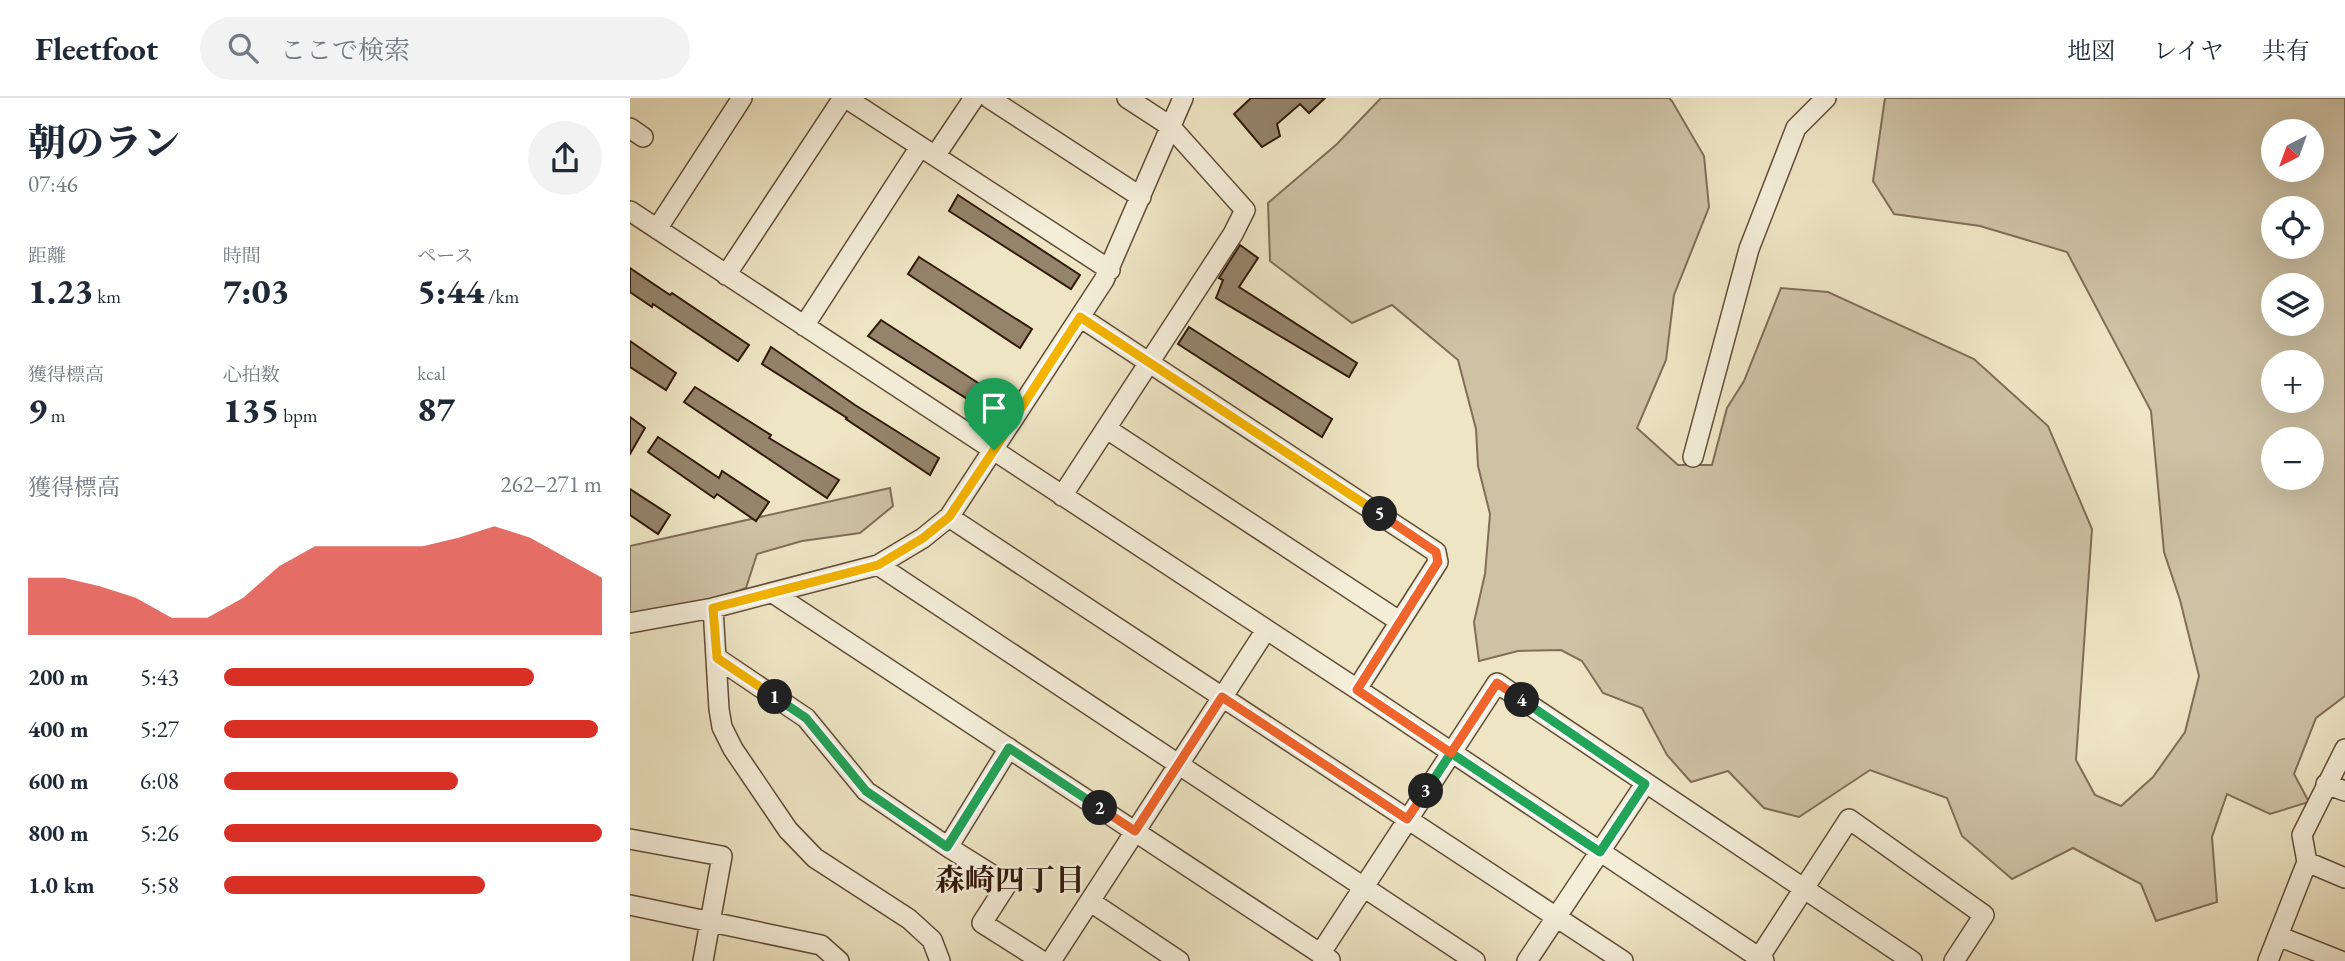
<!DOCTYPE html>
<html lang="ja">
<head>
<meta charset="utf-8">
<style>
  :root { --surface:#fff; --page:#f2f2f3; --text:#1f2937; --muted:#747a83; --line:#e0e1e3; --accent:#d93025 }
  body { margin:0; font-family:"EB Garamond","Noto Serif JP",serif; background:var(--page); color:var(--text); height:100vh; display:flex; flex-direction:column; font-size:26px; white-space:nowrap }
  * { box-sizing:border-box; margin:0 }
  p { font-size:23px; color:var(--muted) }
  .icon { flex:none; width:38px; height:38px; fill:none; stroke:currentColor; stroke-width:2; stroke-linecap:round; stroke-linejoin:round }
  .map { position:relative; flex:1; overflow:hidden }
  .panel { display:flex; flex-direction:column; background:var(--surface); width:630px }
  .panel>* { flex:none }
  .needle { width:46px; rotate:221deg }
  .controls { position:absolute; left:1631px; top:21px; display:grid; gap:14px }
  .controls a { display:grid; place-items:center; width:63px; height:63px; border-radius:50%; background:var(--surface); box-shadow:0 7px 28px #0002; font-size:35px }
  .pin { position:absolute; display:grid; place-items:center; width:60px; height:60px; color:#fff; margin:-72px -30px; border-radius:50% 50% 50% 0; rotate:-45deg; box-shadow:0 0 7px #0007 }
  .pin .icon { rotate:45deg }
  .km { position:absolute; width:35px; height:35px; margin:-18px; border-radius:50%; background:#222; color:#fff; font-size:19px; line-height:35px; text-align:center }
  .round { display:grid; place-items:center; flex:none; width:74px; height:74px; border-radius:37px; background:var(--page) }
  .summary { display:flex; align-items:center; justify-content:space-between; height:119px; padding:0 28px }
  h1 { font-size:38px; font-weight:800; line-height:52px }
  .metrics { display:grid; grid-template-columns:repeat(3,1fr); gap:10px; height:119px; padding:7px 28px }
  .metrics div { display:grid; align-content:center }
  .metrics b { font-size:35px; font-weight:800 }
  .metrics small { font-size:19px; font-weight:400 }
  .metrics p { font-size:19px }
  .chart { height:196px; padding:14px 28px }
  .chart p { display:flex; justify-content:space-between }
  .chart svg { width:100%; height:126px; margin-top:7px; fill:var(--accent); opacity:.7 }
  ul { padding:0 28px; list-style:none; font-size:23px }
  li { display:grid; grid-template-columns:112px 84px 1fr; align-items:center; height:52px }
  li i { height:18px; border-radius:9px; background:var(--accent) }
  header { display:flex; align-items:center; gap:42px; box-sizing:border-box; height:98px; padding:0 35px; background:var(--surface); border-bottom:2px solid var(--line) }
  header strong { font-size:33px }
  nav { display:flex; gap:38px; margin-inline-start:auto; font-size:24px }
  .search { width:490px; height:63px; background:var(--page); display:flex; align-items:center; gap:18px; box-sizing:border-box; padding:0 24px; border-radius:38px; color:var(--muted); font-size:26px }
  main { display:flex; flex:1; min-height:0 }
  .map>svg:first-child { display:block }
  .green { fill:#cec2a5; stroke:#806e58; stroke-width:2; fill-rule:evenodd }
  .building { fill:#94846b; stroke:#321a0b; stroke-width:2 }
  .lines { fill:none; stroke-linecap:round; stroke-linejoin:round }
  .minor-casing { stroke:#614d39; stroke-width:22 }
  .minor { stroke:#f4eed9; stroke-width:19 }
  .split-1-casing { stroke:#fff; stroke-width:14 }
  .split-2-casing { stroke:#fff; stroke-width:14 }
  .split-3-casing { stroke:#fff; stroke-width:14 }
  .split-4-casing { stroke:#fff; stroke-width:14 }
  .split-5-casing { stroke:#fff; stroke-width:14 }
  .split-6-casing { stroke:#fff; stroke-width:14 }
  .split-1 { stroke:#f5b400; stroke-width:9 }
  .split-2 { stroke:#22a559; stroke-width:9 }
  .split-3 { stroke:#f0652b; stroke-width:9 }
  .split-4 { stroke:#22a559; stroke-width:9 }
  .split-5 { stroke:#f0652b; stroke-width:9 }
  .split-6 { stroke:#f5b400; stroke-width:9 }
  .labels { text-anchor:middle; stroke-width:5; stroke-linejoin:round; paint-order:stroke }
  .neighbourhood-label { font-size:30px; font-weight:bold; fill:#321a0b; stroke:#f4eed9 }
</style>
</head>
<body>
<header>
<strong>Fleetfoot</strong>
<div class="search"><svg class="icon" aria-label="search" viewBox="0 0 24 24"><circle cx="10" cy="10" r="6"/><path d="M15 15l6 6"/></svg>ここで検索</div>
<nav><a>地図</a><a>レイヤ</a><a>共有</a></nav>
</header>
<main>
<section class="panel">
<div class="summary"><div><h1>朝のラン</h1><p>07:46</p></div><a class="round"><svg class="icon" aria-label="share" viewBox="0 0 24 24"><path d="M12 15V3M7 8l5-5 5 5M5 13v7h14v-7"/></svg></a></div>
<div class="metrics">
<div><p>距離</p><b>1.23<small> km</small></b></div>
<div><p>時間</p><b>7:03</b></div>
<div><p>ペース</p><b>5:44<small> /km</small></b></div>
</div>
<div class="metrics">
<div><p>獲得標高</p><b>9<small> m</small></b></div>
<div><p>心拍数</p><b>135<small> bpm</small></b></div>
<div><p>kcal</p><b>87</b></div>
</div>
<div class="chart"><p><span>獲得標高</span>262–271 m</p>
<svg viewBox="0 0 160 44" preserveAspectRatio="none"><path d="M0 44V24L10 24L20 27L30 31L40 38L50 38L60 31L70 20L80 13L90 13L100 13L110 13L120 10L130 6L140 10L150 17L160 24V44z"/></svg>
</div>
<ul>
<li><b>200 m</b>5:43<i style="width:82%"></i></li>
<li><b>400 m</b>5:27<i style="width:99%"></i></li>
<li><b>600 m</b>6:08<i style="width:62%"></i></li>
<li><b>800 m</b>5:26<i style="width:100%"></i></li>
<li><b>1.0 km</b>5:58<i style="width:69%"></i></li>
</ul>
</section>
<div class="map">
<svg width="1715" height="863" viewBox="0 0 1715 863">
  <rect width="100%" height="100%" fill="#eee5c4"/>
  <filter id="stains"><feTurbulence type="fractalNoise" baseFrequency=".00286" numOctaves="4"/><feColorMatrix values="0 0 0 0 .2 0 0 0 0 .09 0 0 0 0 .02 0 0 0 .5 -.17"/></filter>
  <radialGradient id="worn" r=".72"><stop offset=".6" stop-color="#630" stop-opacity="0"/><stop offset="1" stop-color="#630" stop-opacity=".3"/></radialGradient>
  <path class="green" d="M 751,0 L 1039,0 L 1042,3 L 1074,58 L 1079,109 L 1044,197 L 1036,262 L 1007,330 L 1048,367 L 1082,367 L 1097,310 L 1114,283 L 1151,190 L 1198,194 L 1344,261 L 1418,328 L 1462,431 L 1446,662 L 1465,697 L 1491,708 L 1523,679 L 1555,634 L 1569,578 L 1550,502 L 1534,454 L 1521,313 L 1437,154 L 1350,128 L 1264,116 L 1243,83 L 1255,0 L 1715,0 L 1715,598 L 1686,620 L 1664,676 L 1679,704 L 1640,716 L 1597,696 L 1582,739 L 1587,804 L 1526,823 L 1511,786 L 1443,750 L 1382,781 L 1332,738 L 1317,700 L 1240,672 L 1169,719 L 1134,710 L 1098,673 L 1061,684 L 1037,657 L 1012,610 L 973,595 L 952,563 L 931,552 L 888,553 L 849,563 L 844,524 L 855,476 L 860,416 L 848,368 L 846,331 L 828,262 L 762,207 L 722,225 L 640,163 L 638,105 L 707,46 ZM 1643,33 L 1682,33 L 1682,72 L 1643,72 ZM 1643,110 L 1682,110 L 1682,149 L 1643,149 ZM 1643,187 L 1682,187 L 1682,226 L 1643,226 ZM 1643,264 L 1682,264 L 1682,303 L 1643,303 ZM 1643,341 L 1682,341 L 1682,380 L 1643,380 Z
    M 260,390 L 263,408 L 230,435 L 172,443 L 127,456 L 116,490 L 73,506 L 0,516 L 0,448 Z"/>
  <path class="building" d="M 621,0 L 695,0 L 679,15 L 670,6 L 647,26 L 650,38 L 632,49 L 604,16 Z
    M 328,97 L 450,177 L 441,191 L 319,113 Z
    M 610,147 L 628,160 L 609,189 L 727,265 L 719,279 L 586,200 L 593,182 L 589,180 Z
    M 289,159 L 402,231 L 390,250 L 278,176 Z
    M 0,170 L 40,197 L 42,195 L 119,247 L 108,263 L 23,206 L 22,209 L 0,194 Z
    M 251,222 L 359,292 L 350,309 L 238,238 Z
    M 559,229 L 702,321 L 692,339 L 548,246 Z
    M 0,243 L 46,275 L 36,292 L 0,269 Z
    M 141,249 L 225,307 L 309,360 L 300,377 L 216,321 L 217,320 L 132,266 Z
    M 65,289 L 141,337 L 139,340 L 209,382 L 197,400 L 54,304 Z
    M 0,319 L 15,330 L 0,356 Z
    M 28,339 L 89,380 L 92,373 L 139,404 L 126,423 L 87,396 L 84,400 L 18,354 Z
    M 0,391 L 40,417 L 28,436 L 0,417 Z"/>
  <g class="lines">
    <defs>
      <path id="minor" d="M 216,0 L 480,172
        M 359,0 L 511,99
        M 0,30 L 13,39
        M 305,58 L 344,0
        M 0,113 L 727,591 L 1134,863
        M 27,131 L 112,0
        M 96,177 L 213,0
        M 450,219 L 806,454 L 808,464 L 727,591
        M 174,228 L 290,49
        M 477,331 L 769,523
        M 1063,359 L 1119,151 L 1166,30 L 1196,0
        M 432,398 L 603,136 L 615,112 L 540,28 L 497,0
        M 319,419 L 993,863
        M 248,467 L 845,863
        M 143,495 L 700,862
        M 83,510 L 89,611 L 92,629 L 103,651 L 158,732 L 185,760 L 279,821 L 302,842 L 310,863
        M 0,525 L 83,510 L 248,467 L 293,440 L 319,419 L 474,182 L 553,0
        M 87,560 L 176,620 L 236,693 L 318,749 L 377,786 L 352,825 L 412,863
        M 1696,686 L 1715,693
        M 0,741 L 92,758 L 73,863
        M 318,749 L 379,650
        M 1677,764 L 1715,780
        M 461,804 L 549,863
        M 0,807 L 191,847 L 209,863
        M 1648,838 L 1711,863
        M 690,856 L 867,585 L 1282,863
        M 421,863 L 636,532
        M 897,863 L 1015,686
        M 1127,863 L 1219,721 L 1354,817 L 1324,863
        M 1638,863 L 1677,764 L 1672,737 L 1715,651"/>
    </defs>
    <use href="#minor" class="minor-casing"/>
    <use href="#minor" class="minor"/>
  </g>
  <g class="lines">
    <defs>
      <path id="split-1" d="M 145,599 L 87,560 L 83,510 L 248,467 L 293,440 L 319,419 L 364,352"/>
      <path id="split-2" d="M 145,599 L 176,620 L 236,693 L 317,749 L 379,650 L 470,710"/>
      <path id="split-3" d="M 470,710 L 505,733 L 592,599 L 777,721 L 796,693"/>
      <path id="split-4" d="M 796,693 L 821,655 L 970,754 L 1015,686 L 892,602"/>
      <path id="split-5" d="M 750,416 L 806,454 L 808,464 L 727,592 L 821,655 L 867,585 L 892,602"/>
      <path id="split-6" d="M 364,352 L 450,219 L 750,416"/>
    </defs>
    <use href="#split-1" class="split-1-casing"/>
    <use href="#split-2" class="split-2-casing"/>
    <use href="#split-3" class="split-3-casing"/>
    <use href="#split-4" class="split-4-casing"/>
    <use href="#split-5" class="split-5-casing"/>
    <use href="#split-6" class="split-6-casing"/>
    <use href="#split-1" class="split-1"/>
    <use href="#split-2" class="split-2"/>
    <use href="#split-3" class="split-3"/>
    <use href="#split-4" class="split-4"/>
    <use href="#split-5" class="split-5"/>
    <use href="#split-6" class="split-6"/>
  </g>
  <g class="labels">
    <g class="neighbourhood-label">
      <text x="380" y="792">森崎四丁目</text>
    </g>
  </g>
  <rect width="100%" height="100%" filter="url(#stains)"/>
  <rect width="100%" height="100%" fill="url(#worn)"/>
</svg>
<div class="controls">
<a><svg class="needle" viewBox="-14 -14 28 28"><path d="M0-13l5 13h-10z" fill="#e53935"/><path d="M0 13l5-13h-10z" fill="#747a83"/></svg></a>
<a><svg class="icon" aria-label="locate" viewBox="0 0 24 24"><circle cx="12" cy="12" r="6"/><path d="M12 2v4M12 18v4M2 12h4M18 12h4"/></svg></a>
<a><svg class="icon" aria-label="layers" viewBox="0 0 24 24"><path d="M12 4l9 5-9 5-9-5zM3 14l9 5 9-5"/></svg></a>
<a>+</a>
<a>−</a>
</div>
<div class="pin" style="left:364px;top:352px;background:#1e9e55"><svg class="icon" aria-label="arrive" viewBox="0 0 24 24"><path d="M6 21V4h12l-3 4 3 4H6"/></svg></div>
<b class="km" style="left:145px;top:599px">1</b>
<b class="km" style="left:470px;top:710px">2</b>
<b class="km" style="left:796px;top:693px">3</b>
<b class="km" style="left:892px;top:602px">4</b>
<b class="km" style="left:750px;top:416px">5</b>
</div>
</main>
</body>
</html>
